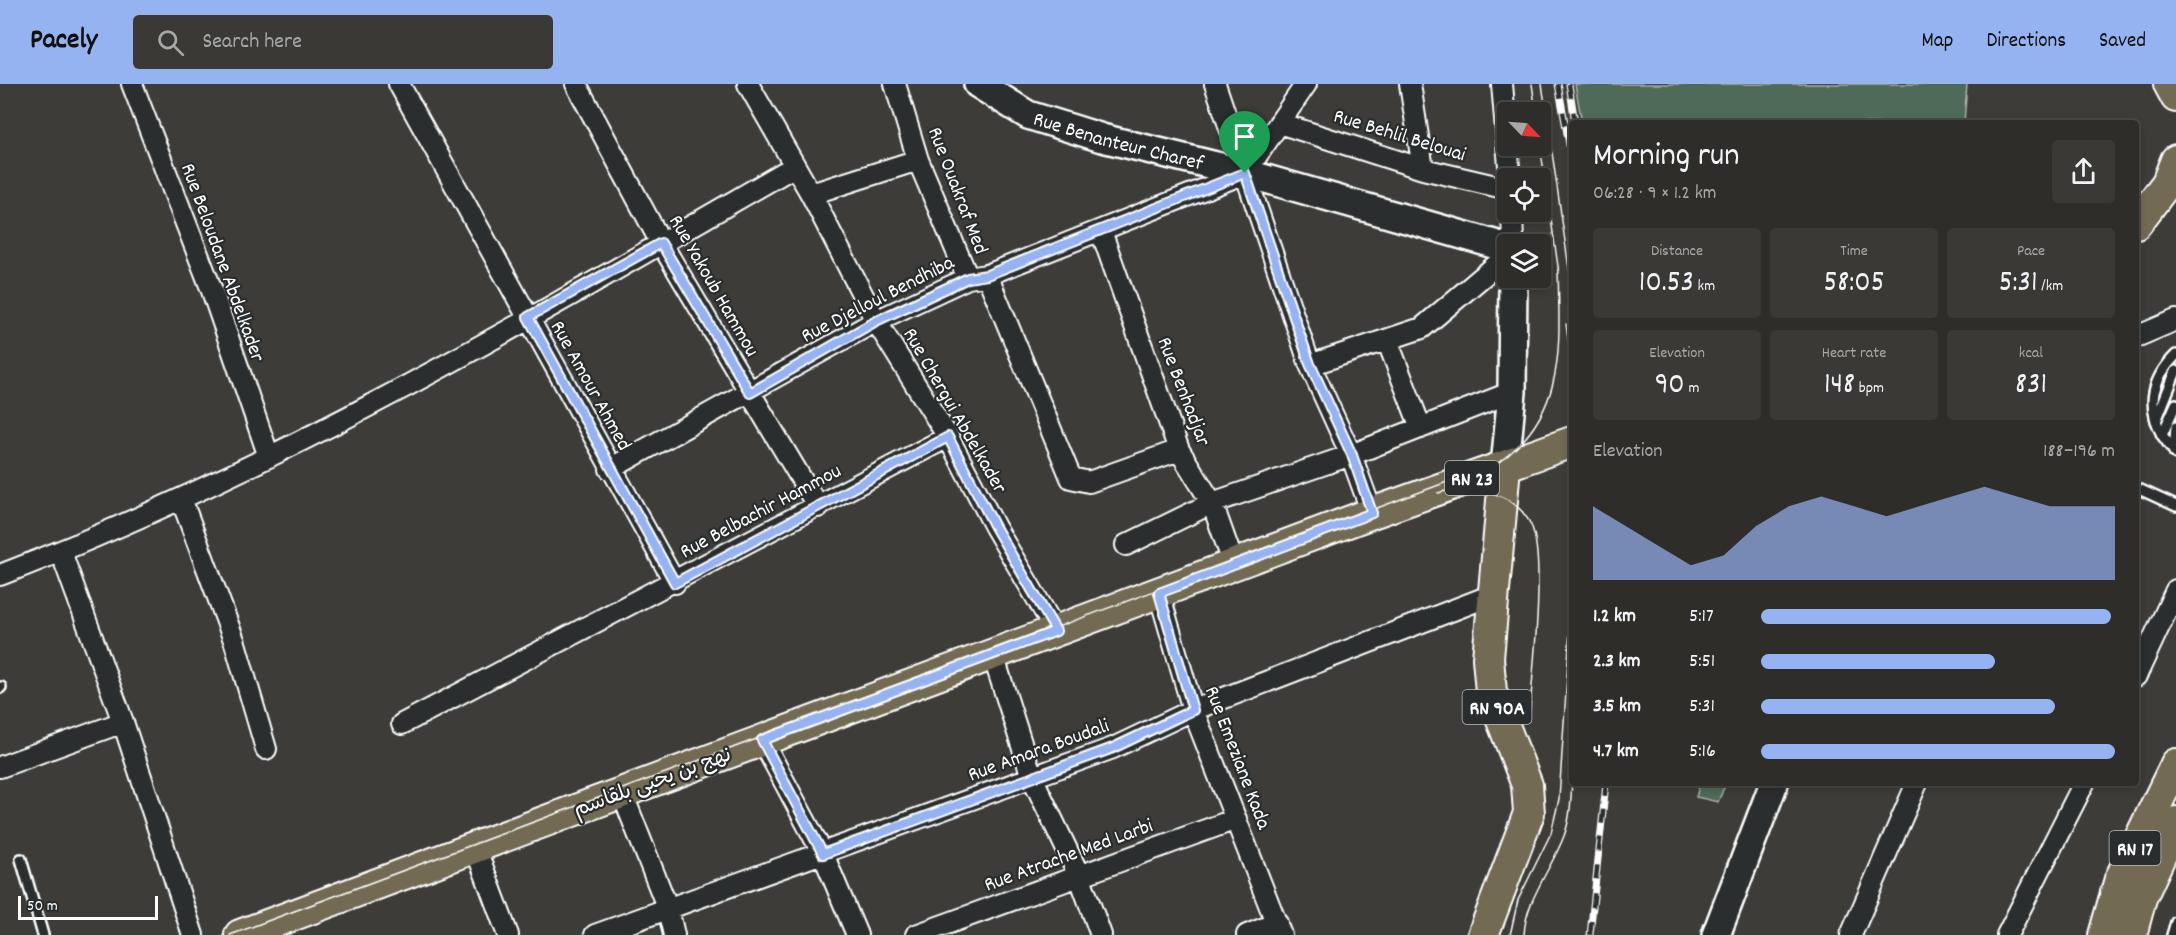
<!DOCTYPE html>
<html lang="en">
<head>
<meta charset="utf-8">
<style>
  :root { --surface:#2e2d2a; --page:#3a3936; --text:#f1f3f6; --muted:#a7a8a8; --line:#494947; --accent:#95b2f1 }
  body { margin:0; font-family:Dekko,"Playpen Sans Arabic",sans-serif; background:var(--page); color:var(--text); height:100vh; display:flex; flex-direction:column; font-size:22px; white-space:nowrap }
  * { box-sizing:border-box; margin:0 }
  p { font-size:20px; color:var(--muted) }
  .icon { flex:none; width:33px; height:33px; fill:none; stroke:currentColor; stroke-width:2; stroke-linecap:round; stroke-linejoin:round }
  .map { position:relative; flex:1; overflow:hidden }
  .details { position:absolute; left:1569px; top:36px; width:570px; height:666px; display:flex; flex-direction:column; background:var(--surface); border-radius:6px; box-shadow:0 3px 9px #0003,0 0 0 2px var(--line) }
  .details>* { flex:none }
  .needle { width:39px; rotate:115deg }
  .fabs { position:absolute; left:1497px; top:18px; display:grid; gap:12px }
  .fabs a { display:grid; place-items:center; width:54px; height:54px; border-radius:6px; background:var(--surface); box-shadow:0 3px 9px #0003,0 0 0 2px var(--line); font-size:30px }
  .scale { position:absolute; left:18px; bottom:15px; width:140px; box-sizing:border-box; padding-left:6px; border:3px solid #fff; border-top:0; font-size:16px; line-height:21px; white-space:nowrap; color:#fff; -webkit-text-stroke:4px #2a2d2e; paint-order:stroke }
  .pin { position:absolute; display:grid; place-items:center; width:51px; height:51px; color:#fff; margin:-62px -26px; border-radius:50% 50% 50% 0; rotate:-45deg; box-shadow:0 0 6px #0007 }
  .pin .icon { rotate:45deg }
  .round { display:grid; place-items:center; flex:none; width:63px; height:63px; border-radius:6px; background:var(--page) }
  .summary { display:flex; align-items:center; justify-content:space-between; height:102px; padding:0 24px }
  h1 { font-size:33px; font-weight:600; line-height:45px }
  .metrics { display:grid; grid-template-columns:repeat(3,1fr); gap:9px; height:102px; padding:6px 24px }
  .metrics div { display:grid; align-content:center; border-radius:6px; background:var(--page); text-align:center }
  .metrics b { font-size:30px; font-weight:600 }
  .metrics small { font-size:16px; font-weight:400 }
  .metrics p { font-size:16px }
  .chart { height:168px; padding:12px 24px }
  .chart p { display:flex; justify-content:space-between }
  .chart svg { width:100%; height:108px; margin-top:6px; fill:var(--accent); opacity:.7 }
  ul { padding:0 24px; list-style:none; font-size:20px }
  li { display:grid; grid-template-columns:96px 72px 1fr; align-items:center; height:45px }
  li i { height:15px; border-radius:8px; background:var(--accent) }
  header { display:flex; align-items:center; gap:36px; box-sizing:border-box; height:84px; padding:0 30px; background:var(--accent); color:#111 }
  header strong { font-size:28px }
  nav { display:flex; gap:33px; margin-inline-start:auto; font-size:21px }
  .search { width:420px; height:54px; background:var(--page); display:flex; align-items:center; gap:15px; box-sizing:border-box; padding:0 21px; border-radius:6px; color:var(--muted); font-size:22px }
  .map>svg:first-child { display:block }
  .green { fill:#506a58; stroke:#a8b4ac; stroke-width:1.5 }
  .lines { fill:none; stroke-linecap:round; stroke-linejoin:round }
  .service-casing { stroke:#fff; stroke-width:14 }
  .minor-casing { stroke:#fff; stroke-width:24 }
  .secondary-casing { stroke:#fff; stroke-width:32 }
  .primary-casing { stroke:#fff; stroke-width:34 }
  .service { stroke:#2a2d2e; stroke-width:9 }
  .minor { stroke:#2a2d2e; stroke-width:20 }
  .secondary { stroke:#2a2d2e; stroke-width:27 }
  .primary { stroke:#726b52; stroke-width:30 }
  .tram { stroke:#fff; stroke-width:1.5 }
  .rail-casing { stroke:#fff; stroke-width:7 }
  .rail { stroke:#2a2d2e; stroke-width:4.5; stroke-dasharray:14; stroke-linecap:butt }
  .route-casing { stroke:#fff; stroke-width:12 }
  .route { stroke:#95b2f1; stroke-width:8 }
  .labels { text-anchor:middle; stroke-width:4.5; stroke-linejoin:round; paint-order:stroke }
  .shield { fill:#2a2d2e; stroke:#bfc0c0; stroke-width:1.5 }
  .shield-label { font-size:20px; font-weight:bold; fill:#fff }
  .street-label { font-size:21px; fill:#fff; stroke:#2a2d2e }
</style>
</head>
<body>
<header>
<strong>Pacely</strong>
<div class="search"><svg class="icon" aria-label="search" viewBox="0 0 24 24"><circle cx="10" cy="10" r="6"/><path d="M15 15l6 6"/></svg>Search here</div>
<nav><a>Map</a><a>Directions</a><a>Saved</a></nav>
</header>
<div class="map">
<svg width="2176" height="851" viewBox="0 0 2176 851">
  <rect width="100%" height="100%" fill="#3d3c38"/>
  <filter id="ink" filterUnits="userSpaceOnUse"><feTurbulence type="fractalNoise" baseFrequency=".0167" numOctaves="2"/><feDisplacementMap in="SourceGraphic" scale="12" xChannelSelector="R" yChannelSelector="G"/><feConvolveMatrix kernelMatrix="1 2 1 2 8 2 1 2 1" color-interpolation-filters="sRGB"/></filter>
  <g filter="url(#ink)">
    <path class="green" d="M 1575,0 L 1967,0 L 1964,39 L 1582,39 Z
      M 1700,699 L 1726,699 L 1718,718 L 1696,713 Z"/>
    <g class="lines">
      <defs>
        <path id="service" d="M 2176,320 L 2162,351 L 2176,370
          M 2156,337 L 2176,287
          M 2162,351 C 2146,320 2152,295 2176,271
          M 2174,368 L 2176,343
          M 2136,408 L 2141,406 L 2176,422
          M 0,604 L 1,603
          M 21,775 L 43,851
          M 2172,851 L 2176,838"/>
        <path id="minor" d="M 132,0 L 211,204 L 269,373
          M 399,0 L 675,499
          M 576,0 L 661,159 L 818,423
          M 748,0 L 811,110 L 876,237 L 948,353 L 995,443 L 1056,547
          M 895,0 L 918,76 L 968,194
          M 1215,0 L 1310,281 L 1351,371 L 1372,429
          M 1410,0 L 1423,85
          M 1502,0 L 1510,94
          M 1279,39 L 1423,85 L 1508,105
          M 1245,89 L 1306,0
          M 811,110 L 918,76
          M 1512,128 L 1513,160
          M 1101,147 L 1179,366 L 1212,419 L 1234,481
          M 987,191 L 1071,394 L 1089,398 L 1179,366
          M 2136,253 L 2176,236
          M 1387,256 L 1421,344
          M 1310,281 L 1422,244 L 1508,171
          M 610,385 L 876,237 L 968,194 L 987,191 L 1245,89
          M 182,417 L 235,559 L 266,665
          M 1126,461 L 1212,419 L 1351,371 L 1512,308
          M 61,468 L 123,638 L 193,851
          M 0,491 C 279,385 537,231 795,82
          M 1159,509 L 1193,626 L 1281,851
          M 993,571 L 1032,693 L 1079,791 L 1101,851
          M 2136,592 L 2176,506
          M 402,640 L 948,353
          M 762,656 L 823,770 L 857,851
          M 0,683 L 123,638
          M 622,709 L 668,825 L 674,851
          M 475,763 L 508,851
          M 595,851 L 1113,664 L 1193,626 L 1492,511
          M 916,851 L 1236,735
          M 1247,851 L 1277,839
          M 1851,851 L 1917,699
          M 2007,851 L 2084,699"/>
        <g id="secondary">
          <path id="s1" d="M 978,0 L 1028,31 L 1102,54 L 1245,89 L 1508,164"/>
          <path d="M 1505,383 L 1512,308 L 1513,194"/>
          <path d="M 1716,851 L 1774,699"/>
        </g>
        <path id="primary" d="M 2169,0 L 2176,13
          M 2136,140 L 2167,99 L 2176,76
          M 240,851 L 1372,429 L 1572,358
          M 1483,851 L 1529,729 L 1527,701 L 1491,608 L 1488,574 L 1505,383
          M 2104,851 L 2120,795 L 2176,680
          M 2131,851 L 2141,814 L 2176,738"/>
      </defs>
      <use href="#service" class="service-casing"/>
      <use href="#minor" class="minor-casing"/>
      <use href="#secondary" class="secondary-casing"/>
      <use href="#primary" class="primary-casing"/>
      <use href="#service" class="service"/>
      <use href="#minor" class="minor"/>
      <use href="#secondary" class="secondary"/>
      <use href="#primary" class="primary"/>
      <path class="tram" d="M 1532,0 L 1536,28
        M 1542,0 L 1572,205
        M 1540,61 L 1559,189
        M 1566,240 L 1572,283
        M 1438,409 C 1471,400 1515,407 1531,441 C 1546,473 1533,585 1530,625
        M 230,851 L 1498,379 C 1569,328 1559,258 1558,182
        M 1510,851 L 1518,816 L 1551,749 L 1559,715 L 1572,515
        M 1524,851 C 1525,817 1552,784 1564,752 C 1571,733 1571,713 1572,693"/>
      <defs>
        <path id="rail" d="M 1558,0 L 1572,77
          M 1569,0 L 1575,39
          M 1590,851 L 1606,699"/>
      </defs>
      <use href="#rail" class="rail-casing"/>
      <use href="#rail" class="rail"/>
    </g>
  </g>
  <g class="lines" filter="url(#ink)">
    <defs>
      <path id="route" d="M 1245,89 L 1310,280 L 1352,371 L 1372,429 L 1159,509 L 1193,626 L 1113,664 L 823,770 L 762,656 L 1056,547 L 995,443 L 948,353 L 675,499 L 528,233 L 661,159 L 750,309 L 876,237 L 968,194 L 987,191 Z"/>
    </defs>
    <use href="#route" class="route-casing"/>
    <use href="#route" class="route"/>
  </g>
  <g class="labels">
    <g class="shield">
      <rect x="1445" y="377" width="54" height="34" rx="4.5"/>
      <rect x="1462.5" y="606" width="69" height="34" rx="4.5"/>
      <rect x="2109.5" y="747" width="51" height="34" rx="4.5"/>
    </g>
    <g class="shield-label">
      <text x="1472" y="401">RN 23</text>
      <text x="1497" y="630">RN 90A</text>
      <text x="2135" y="771">RN 17</text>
    </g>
    <g class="street-label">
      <text transform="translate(1400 50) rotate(17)" y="7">Rue Behlil Belouai</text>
      <text dy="7" stroke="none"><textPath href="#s1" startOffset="153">Rue Benanteur Charef</textPath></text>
      <text transform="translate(959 106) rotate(69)" y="7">Rue Ouakraf Med</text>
      <text transform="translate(224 178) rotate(70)" y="7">Rue Beloudane Abdelkader</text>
      <text transform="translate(715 201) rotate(60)" y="7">Rue Yakoub Hammou</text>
      <text transform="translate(877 214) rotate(-27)" y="7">Rue Djelloul Bendhiba</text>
      <text transform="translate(592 301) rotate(61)" y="7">Rue Amour Ahmed</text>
      <text transform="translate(1185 307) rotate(69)" y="7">Rue Benhadjar</text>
      <text transform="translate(956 326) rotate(60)" y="7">Rue Chergui Abdelkader</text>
      <text transform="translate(760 426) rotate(-28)" y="7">Rue Belbachir Hammou</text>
      <text transform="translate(1038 665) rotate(-20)" y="7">Rue Amara Boudali</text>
      <text transform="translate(1239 673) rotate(69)" y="7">Rue Emeziane Kada</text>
      <text transform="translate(652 697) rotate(-20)" y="7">نهج بن يحيى بلقاسم</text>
      <text transform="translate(1068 770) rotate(-20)" y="7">Rue Atrache Med Larbi</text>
    </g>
  </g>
</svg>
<div class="fabs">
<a><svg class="needle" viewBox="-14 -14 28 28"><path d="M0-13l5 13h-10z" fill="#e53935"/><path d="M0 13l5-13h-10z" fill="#a7a8a8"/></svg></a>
<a><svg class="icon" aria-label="locate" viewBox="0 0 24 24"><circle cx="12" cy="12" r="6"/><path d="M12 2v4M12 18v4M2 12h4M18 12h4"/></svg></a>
<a><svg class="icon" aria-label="layers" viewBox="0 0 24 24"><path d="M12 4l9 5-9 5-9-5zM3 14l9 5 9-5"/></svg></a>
</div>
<div class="scale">50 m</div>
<div class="pin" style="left:1245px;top:89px;background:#1e9e55"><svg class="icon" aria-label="arrive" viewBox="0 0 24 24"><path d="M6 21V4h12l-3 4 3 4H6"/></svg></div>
<section class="details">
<div class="summary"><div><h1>Morning run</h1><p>06:28 · 9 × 1.2 km</p></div><a class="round"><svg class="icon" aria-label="share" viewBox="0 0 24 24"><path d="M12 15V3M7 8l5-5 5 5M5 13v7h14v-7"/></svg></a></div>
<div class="metrics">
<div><p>Distance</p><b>10.53<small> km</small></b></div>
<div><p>Time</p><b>58:05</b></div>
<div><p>Pace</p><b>5:31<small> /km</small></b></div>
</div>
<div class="metrics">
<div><p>Elevation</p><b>90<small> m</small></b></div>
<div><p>Heart rate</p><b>148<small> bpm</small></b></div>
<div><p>kcal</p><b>831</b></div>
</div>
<div class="chart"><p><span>Elevation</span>188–196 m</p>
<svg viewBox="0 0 160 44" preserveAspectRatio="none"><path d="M0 44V14L10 22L20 30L30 38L40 34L50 22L60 14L70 10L80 14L90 18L100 14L110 10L120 6L130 10L140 14L150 14L160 14V44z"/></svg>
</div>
<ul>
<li><b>1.2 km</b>5:17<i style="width:99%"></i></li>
<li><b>2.3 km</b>5:51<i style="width:66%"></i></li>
<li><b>3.5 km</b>5:31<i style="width:83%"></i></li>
<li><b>4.7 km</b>5:16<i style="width:100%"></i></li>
</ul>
</section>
</div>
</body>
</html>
